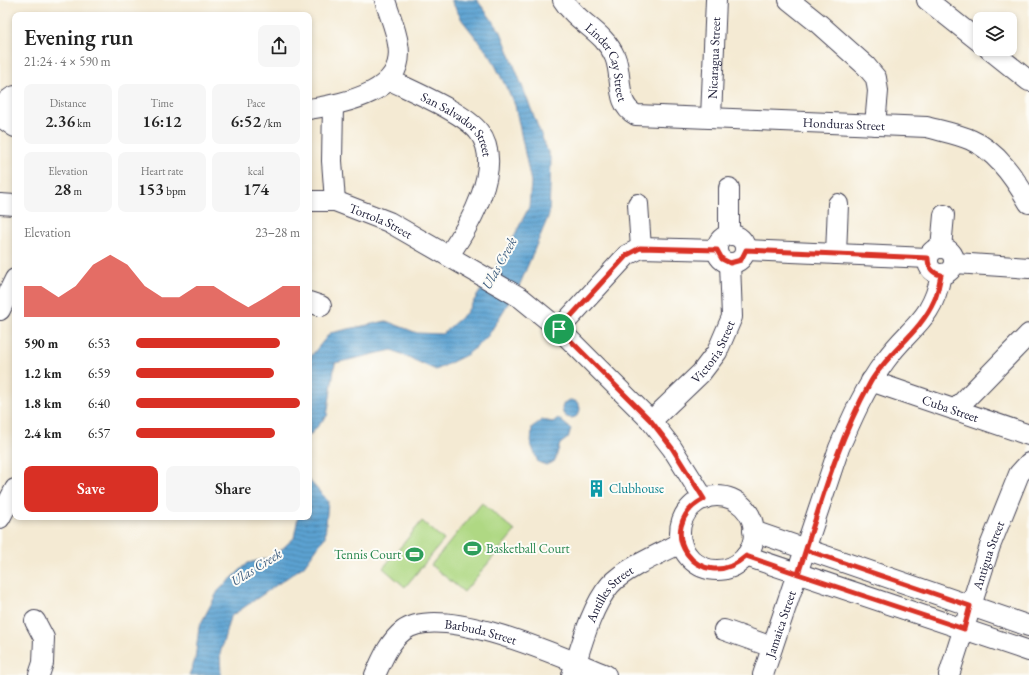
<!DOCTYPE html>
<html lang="en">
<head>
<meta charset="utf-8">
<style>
  :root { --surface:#fff; --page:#f6f6f6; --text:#222; --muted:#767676; --accent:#d93025 }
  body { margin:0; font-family:"EB Garamond",serif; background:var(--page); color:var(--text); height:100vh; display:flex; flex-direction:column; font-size:15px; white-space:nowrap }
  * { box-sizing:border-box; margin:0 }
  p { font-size:13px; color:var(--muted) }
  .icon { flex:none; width:22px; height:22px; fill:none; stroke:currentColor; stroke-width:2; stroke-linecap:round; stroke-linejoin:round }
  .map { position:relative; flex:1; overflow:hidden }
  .side { position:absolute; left:12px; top:12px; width:300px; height:508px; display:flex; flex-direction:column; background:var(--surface); border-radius:8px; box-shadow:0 2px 6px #0003 }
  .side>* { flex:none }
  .fabs { position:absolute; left:973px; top:12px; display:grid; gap:8px }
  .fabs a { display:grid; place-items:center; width:44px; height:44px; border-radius:8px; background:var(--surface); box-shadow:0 2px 6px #0003; font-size:20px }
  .pin { position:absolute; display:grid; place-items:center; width:34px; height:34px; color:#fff; margin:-17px; border:2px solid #fff; border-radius:50%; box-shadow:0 1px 4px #0007 }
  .round { display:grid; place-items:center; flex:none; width:42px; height:42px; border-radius:8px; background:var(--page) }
  .summary { display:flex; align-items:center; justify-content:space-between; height:68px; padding:0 12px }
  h1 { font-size:22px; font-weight:600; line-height:30px }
  .metrics { display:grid; grid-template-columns:repeat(3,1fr); gap:6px; height:68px; padding:4px 12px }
  .metrics div { display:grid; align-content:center; border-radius:8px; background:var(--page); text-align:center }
  .metrics b { font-size:17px; font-weight:600 }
  .metrics small { font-size:11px; font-weight:400 }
  .metrics p { font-size:11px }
  .chart { height:112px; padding:8px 12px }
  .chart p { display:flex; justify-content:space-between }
  .chart svg { width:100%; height:72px; margin-top:4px; fill:var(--accent); opacity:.7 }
  .action { display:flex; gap:8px; margin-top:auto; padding:8px 12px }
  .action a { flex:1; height:46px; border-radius:8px; background:var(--accent); color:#fff; font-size:16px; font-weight:600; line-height:46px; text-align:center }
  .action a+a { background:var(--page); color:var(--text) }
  ul { padding:0 12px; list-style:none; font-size:13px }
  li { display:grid; grid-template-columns:64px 48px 1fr; align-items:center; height:30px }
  li i { height:10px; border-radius:5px; background:var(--accent) }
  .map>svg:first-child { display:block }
  .garden { fill:#afd883; stroke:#687d5f }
  .water { fill:url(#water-rules); stroke:#3e6286 }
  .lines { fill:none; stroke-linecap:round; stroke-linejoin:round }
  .minor-casing { stroke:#424052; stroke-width:22 }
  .minor { stroke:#fff; stroke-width:20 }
  .route-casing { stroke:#fff; stroke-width:8 }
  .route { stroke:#d93025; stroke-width:5 }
  .labels { text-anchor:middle; stroke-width:4; stroke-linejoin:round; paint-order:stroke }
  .street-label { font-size:13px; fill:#22223b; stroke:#fdfcf7 }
  .culture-label { font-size:13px; fill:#0d838f; stroke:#fdfcf7; text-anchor:start }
  .leisure-label { font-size:13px; fill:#27864d; stroke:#fdfcf7; text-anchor:start }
  .water-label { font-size:14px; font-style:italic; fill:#3c5c7e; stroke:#fdfcf7 }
</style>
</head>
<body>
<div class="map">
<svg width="1029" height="675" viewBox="0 0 1029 675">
  <defs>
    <pattern id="water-rules" width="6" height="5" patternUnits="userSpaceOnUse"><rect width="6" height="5" fill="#5ba2d1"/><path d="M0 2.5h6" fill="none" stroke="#4b84ab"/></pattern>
  </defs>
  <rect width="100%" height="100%" fill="#fdfcf7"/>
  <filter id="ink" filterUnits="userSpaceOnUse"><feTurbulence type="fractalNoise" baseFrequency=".025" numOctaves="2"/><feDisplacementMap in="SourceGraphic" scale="8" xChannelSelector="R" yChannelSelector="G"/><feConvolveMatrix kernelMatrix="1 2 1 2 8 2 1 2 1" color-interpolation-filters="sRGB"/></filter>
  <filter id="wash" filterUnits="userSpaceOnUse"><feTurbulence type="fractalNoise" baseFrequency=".012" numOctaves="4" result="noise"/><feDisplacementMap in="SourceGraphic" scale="16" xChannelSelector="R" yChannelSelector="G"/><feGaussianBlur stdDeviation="0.9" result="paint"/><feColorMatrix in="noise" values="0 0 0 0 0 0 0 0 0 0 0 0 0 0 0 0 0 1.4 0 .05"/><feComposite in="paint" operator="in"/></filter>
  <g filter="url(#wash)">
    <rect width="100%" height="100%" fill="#f4ead3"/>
    <path class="garden" d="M 482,503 L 515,531 L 464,592 L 431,565 Z
      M 422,521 L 444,540 L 405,587 L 383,568 Z"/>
    <path class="water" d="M 451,0 L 477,0 L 501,32 L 551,160 L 549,215 L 520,284 L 488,336 L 468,354 L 436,370 L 392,350 L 335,363 L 327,416 L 309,436 L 311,356 L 330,333 L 386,321 L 417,333 L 442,334 L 466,313 L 508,248 L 529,207 L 531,182 L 515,105 L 491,57 L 462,20 Z
      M562 409a9 9 0 1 1 18 0a9 9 0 1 1-18 0Z
      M 558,418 L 571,429 L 568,438 L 560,444 L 555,461 L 546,465 L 538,462 L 531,444 L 532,427 L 542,420 L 553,422 Z
      M 309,480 L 328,501 L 325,537 L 304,566 L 230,617 L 220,654 L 221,675 L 189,675 L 195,660 L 199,627 L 218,591 L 248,563 L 273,557 L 294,538 L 298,517 L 309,517 Z"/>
  </g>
  <g filter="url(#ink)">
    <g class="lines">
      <defs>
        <g id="minor">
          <path id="s1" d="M 563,0 C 577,23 604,31 615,57 C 623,76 615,105 636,115 L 927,127 C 941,131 958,134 971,140 C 997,151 1016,180 1029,203"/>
          <path d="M 789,0 L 819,24 L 866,66 L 876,78 L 878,91 L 875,125"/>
          <path d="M 927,0 L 980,42"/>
          <path d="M 989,49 L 1029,81"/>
          <path id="s2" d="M 390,80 C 412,91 465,113 479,132 C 505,166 469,226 449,255"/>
          <path d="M 15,96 C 4,100 1,110 5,120 L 15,127"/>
          <path d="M 333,105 L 332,161 L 335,201"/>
          <path d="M 309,109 C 344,103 407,93 398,44 C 396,29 389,14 385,0"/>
          <path id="s3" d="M 711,117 L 716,0"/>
          <path id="s4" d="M 309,201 L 335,201 L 389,222 L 521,298 L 559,329 L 651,421 L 672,448 L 704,499"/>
          <path d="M 0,204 L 15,205"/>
          <path d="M 638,204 L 641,248"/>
          <circle cx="731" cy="249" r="14"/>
          <path d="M 729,235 L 729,188"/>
          <circle cx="941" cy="261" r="13"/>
          <path d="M 941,248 L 944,215"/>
          <path d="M 746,250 L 928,258"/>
          <path d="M 836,254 L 838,204"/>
          <path d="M 955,263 L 1029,268"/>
          <path d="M 309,302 L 321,306"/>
          <path d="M 0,310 L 15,279"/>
          <path d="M 559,329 L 627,255 L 641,248 L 717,250"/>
          <path id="s5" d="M 871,381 L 1029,435"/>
          <path d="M 955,410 L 1029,334"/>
          <path id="s6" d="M 651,421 L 701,373 L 717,352 L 732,317 L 730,263"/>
          <circle cx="717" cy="533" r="37"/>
          <path d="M 0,518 L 15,489"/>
          <path d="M 753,531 L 1029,626"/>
          <path d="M 746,556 L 1029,651"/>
          <path d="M 35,621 L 44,638 L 43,663 L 39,675"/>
          <path d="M 724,630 L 772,647"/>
          <path id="s7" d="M 375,675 C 382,660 389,642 403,631 C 441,602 564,658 606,675"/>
          <path id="s8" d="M 572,675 C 581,647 591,607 610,585 C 624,569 661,553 681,543"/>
          <path id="s9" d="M 763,675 L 839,448 C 852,418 865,388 885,361 C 910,326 932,322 941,275"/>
          <path id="s10" d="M 949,675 L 990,546 L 1019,474 L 1029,463"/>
        </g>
      </defs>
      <use href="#minor" class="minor-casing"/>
      <use href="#minor" class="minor"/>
    </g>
  </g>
  <g class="lines" filter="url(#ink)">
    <defs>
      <path id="route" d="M 559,329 L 651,421 L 672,448 L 704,499 C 650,527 699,598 746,556 L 798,574 L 806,550 L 970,606 L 964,629 L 798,574 C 819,509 837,442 870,383 C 887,353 920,333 934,301 C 938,293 939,283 941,275 C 932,273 928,267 928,258 L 746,250 L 741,260 L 730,263 L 722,259 L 717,250 L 640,248 L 627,255 L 559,329"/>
    </defs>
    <use href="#route" class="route-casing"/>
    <use href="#route" class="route"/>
  </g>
  <defs>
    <symbol id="building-bare" viewBox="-9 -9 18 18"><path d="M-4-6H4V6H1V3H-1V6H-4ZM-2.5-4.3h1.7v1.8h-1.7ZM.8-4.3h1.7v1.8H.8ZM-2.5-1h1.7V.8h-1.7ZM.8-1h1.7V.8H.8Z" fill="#0f9aa8" stroke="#fdfcf7" stroke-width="2.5" paint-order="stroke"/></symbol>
    <symbol id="stadium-bare" viewBox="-9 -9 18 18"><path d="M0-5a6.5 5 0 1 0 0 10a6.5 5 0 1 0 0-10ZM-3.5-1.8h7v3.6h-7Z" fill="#2e9e5b" stroke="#fdfcf7" stroke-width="2.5" paint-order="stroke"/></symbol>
  </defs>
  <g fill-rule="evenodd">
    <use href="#building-bare" x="584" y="476" width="25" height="25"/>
    <use href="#stadium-bare" x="460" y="536" width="25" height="25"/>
    <use href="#stadium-bare" x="402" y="542" width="25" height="25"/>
  </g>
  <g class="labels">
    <g class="street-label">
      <text dy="5" stroke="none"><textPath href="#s3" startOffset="59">Nicaragua Street</textPath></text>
      <text dy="5" stroke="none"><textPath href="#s1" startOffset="79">Linder Cay Street</textPath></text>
      <text dy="5" stroke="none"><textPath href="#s1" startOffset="350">Honduras Street</textPath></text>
      <text dy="5" stroke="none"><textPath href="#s2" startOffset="83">San Salvador Street</textPath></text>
      <text dy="5" stroke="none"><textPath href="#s4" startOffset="76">Tortola Street</textPath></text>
      <text dy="5" stroke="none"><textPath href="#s6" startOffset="94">Victoria Street</textPath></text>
      <text dy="5" stroke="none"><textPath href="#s5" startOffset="84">Cuba Street</textPath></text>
      <text dy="5" stroke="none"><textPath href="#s10" startOffset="126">Antigua Street</textPath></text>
      <text dy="5" stroke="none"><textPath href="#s8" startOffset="91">Antilles Street</textPath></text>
      <text dy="5" stroke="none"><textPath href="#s9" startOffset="54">Jamaica Street</textPath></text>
      <text dy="5" stroke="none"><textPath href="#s7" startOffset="133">Barbuda Street</textPath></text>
    </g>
    <g class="culture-label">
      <text x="609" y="493">Clubhouse</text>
    </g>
    <g class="leisure-label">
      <text x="486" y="553">Basketball Court</text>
      <text x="401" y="559" text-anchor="end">Tennis Court</text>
    </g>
    <g class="water-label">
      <text transform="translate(499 263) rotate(-61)" y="5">Ulas Creek</text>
      <text transform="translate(256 567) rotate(-32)" y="5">Ulas Creek</text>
    </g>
  </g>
</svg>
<div class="fabs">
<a><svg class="icon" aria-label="layers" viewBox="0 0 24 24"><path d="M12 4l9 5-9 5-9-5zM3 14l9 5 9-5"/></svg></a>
</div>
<div class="pin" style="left:559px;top:329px;background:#1e9e55"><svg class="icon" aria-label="arrive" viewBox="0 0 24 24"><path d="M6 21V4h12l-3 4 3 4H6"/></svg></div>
<section class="side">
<div class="summary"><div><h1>Evening run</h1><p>21:24 · 4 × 590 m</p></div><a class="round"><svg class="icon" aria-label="share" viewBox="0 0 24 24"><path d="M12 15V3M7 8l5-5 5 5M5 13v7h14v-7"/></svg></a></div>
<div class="metrics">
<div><p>Distance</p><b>2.36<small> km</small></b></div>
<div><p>Time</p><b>16:12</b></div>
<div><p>Pace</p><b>6:52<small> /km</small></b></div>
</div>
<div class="metrics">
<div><p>Elevation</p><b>28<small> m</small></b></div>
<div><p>Heart rate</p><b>153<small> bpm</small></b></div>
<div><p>kcal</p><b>174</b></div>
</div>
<div class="chart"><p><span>Elevation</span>23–28 m</p>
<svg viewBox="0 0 160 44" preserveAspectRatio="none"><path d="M0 44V25L10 25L20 32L30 25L40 12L50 6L60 12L70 25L80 32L90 32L100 25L110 25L120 32L130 38L140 32L150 25L160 25V44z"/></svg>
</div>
<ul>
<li><b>590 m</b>6:53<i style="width:88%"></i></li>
<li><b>1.2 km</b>6:59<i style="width:84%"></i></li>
<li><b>1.8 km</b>6:40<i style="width:100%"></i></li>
<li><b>2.4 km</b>6:57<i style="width:85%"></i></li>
</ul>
<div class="action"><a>Save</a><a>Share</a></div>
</section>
</div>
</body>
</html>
